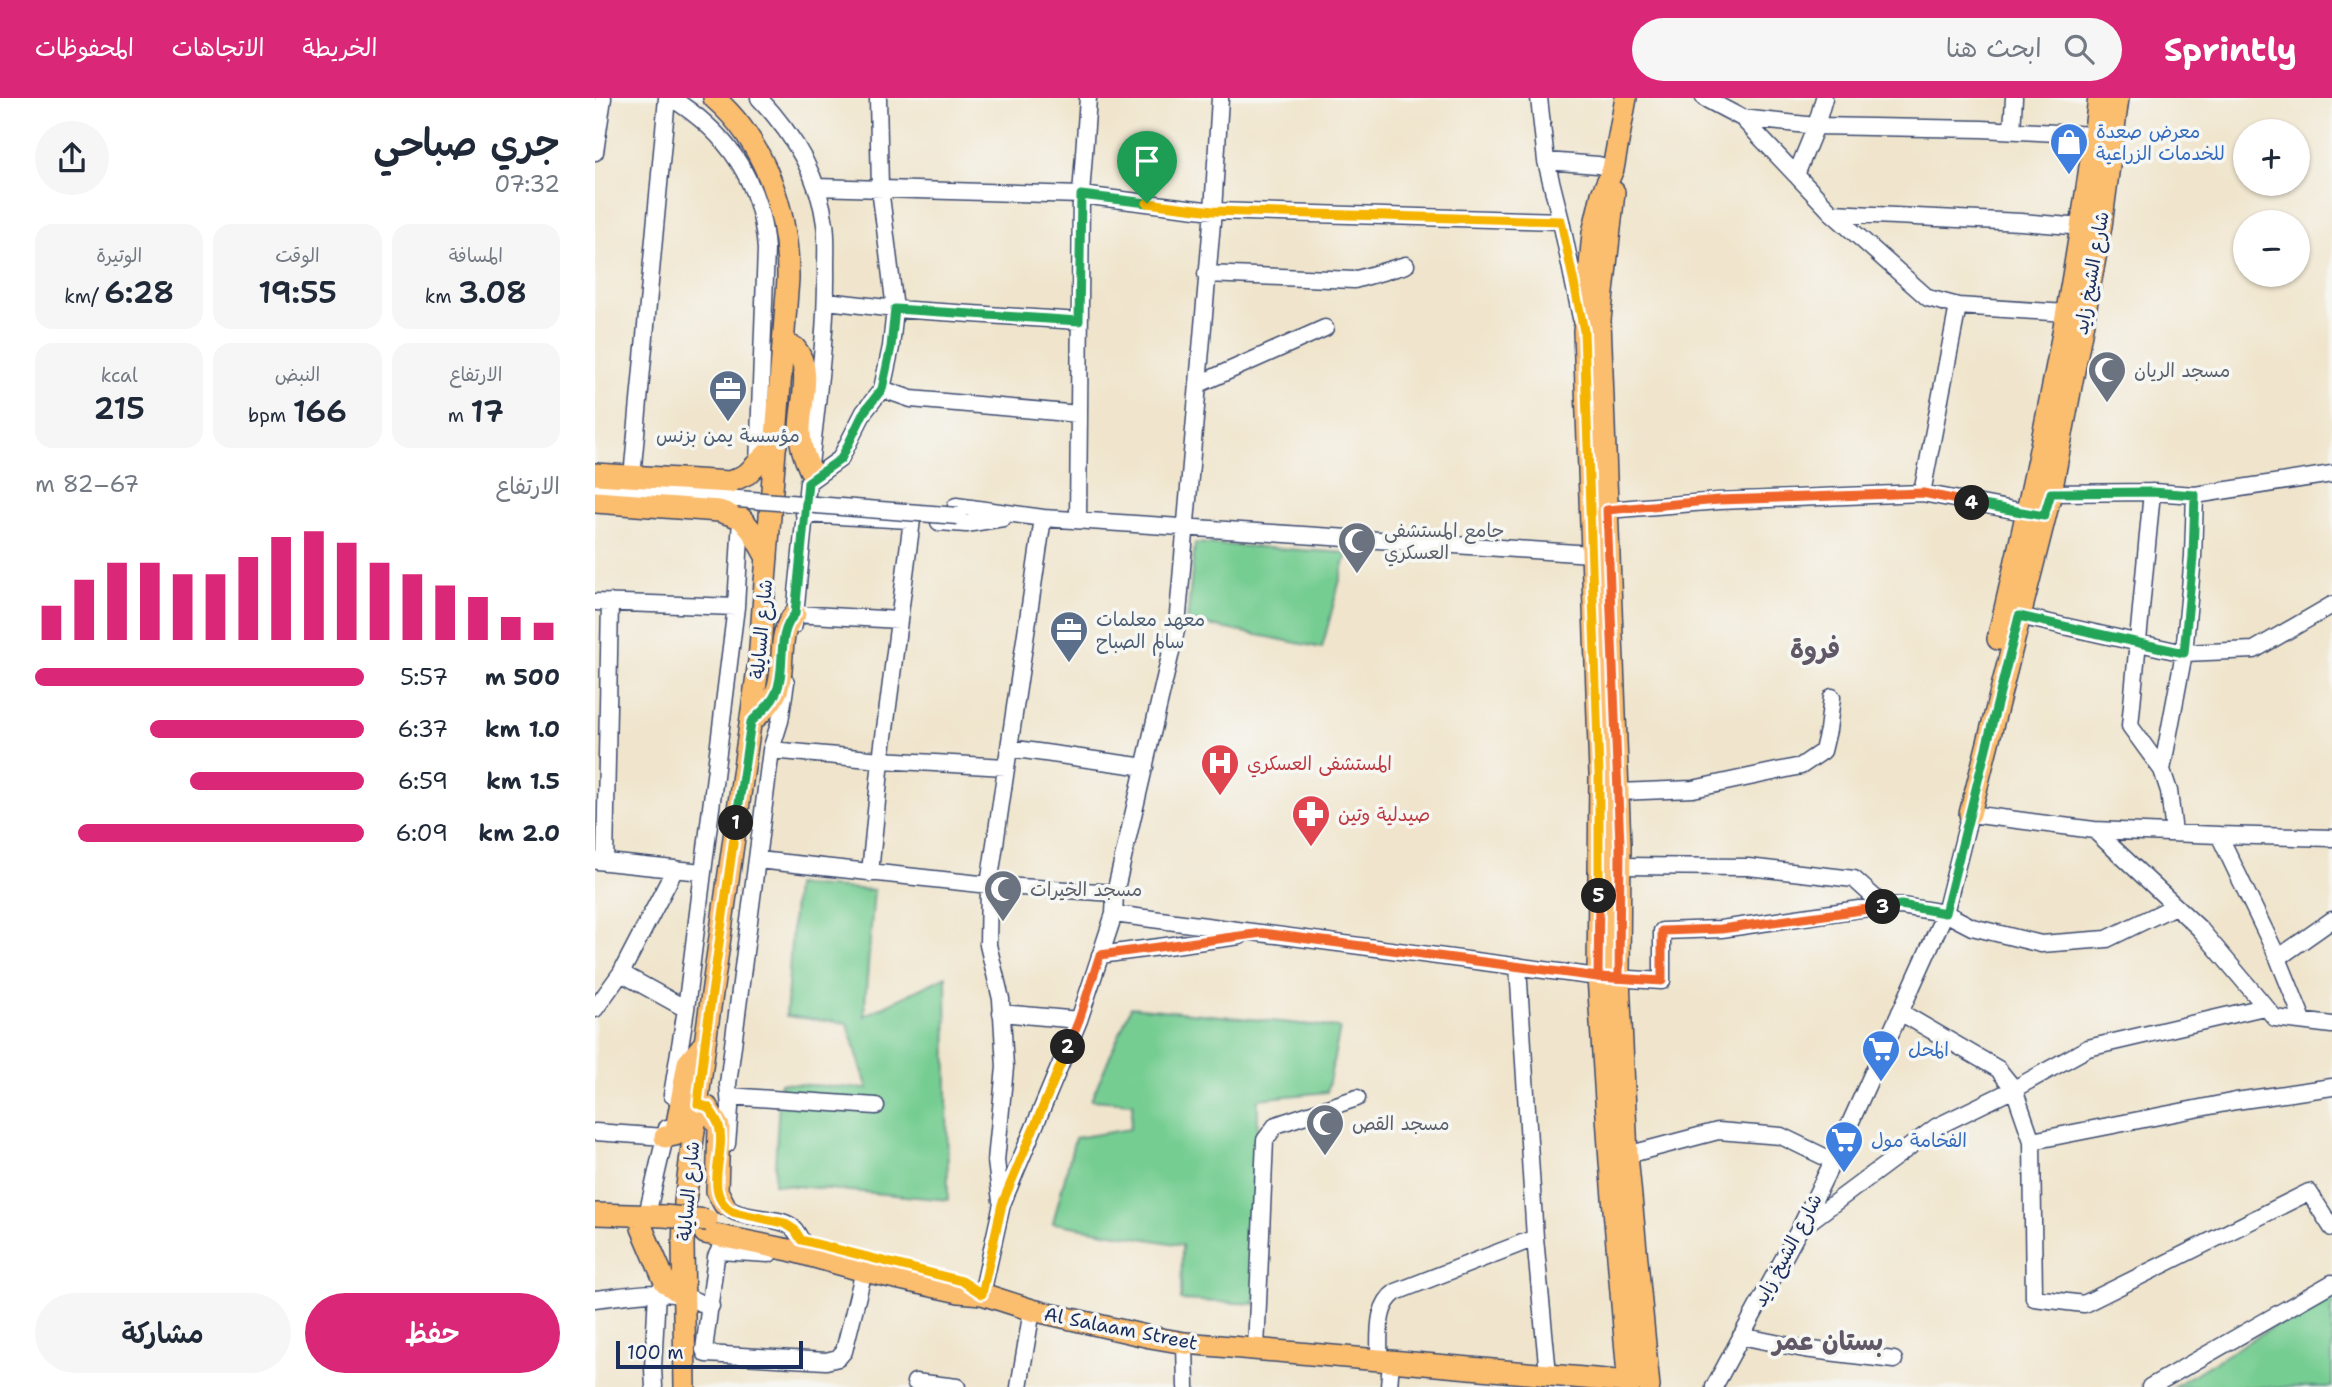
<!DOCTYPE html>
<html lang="ar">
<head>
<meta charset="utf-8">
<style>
  :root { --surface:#fff; --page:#f6f6f7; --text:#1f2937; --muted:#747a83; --accent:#db2777 }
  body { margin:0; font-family:"Shantell Sans","Playpen Sans Arabic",sans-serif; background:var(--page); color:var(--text); direction:rtl; height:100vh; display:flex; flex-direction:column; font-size:26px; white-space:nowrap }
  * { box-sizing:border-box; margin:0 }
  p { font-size:23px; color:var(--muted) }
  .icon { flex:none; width:38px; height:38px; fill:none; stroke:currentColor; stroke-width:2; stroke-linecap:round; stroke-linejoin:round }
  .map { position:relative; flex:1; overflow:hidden; direction:ltr }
  .sheet { display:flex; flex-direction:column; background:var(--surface); width:595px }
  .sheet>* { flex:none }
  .controls { position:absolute; left:1638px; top:21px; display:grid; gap:14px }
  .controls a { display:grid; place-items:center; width:77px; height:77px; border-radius:50%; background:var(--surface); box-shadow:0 2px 5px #0004; font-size:35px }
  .scale { position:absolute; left:21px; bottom:18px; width:187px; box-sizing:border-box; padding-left:7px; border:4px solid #1b2f5e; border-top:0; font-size:19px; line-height:24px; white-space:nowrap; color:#1b2f5e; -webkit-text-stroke:5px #f6f6f2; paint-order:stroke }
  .pin { position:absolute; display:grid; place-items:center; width:60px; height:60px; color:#fff; margin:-72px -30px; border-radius:50% 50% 50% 0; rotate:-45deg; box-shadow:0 0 7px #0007 }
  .pin .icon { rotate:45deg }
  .km { position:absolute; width:35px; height:35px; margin:-18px; border-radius:50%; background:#222; color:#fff; font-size:19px; line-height:35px; text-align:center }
  .round { display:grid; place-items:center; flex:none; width:74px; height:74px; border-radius:37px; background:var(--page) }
  .overview { display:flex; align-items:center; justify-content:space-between; height:119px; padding:0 35px }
  h1 { font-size:38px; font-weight:600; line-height:52px }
  .figures { display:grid; grid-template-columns:repeat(3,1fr); gap:10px; height:119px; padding:7px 35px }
  .figures div { display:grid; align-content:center; border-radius:18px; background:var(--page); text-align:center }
  .figures b { font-size:30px; font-weight:600 }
  .figures small { font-size:19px; font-weight:400 }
  .figures p { font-size:19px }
  .chart { height:196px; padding:14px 35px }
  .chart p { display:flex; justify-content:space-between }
  .chart svg { width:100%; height:126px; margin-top:7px; stroke:var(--accent); stroke-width:6 }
  .cta { display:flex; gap:14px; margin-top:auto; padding:14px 35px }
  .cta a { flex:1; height:80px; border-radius:42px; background:var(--accent); color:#fff; font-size:28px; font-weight:600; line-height:80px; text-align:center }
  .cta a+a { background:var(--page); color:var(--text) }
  ul { padding:0 35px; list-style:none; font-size:23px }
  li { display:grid; grid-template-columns:112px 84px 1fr; align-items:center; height:52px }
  li i { height:18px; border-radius:9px; background:var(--accent) }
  header { display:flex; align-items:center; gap:42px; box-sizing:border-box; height:98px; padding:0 35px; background:var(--accent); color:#fff }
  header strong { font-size:33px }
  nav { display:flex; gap:38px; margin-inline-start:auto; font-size:24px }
  .search { width:490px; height:63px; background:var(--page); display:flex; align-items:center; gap:18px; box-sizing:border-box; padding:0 24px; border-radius:38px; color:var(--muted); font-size:26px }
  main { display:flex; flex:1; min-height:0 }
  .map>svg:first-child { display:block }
  .green { fill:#76cd92; stroke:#487e78; stroke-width:2 }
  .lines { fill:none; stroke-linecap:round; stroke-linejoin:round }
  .minor-casing { stroke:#3b4a6e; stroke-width:19 }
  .major-casing { stroke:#3b4a6e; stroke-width:24 }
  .minor { stroke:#fff; stroke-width:16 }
  .major { stroke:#fbbd6e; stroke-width:21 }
  .minor-bridge-casing { stroke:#3b4a6e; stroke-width:19; stroke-linecap:butt }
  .major-bridge-casing { stroke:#3b4a6e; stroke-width:24; stroke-linecap:butt }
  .minor-bridge { stroke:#fff; stroke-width:16 }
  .major-bridge { stroke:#fbbd6e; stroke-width:21 }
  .split-1-casing { stroke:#fff; stroke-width:14 }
  .split-2-casing { stroke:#fff; stroke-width:14 }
  .split-3-casing { stroke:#fff; stroke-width:14 }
  .split-4-casing { stroke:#fff; stroke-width:14 }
  .split-5-casing { stroke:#fff; stroke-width:14 }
  .split-6-casing { stroke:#fff; stroke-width:14 }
  .split-1 { stroke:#22a559; stroke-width:9 }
  .split-2 { stroke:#f5b400; stroke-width:9 }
  .split-3 { stroke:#f0652b; stroke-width:9 }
  .split-4 { stroke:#22a559; stroke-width:9 }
  .split-5 { stroke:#f0652b; stroke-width:9 }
  .split-6 { stroke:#f5b400; stroke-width:9 }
  .labels { text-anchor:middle; stroke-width:7; stroke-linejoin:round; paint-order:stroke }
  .shop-label { font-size:19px; fill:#366cbe; stroke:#f6f6f2; text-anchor:start }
  .street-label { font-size:19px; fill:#1b2f5e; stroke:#f6f6f2 }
  .worship-label { font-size:19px; fill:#5b616d; stroke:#f6f6f2; text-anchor:start }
  .service-label { font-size:19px; fill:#4e5e75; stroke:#f6f6f2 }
  .health-label { font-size:19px; fill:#be3a42; stroke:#f6f6f2; text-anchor:start }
  .district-label { font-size:26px; font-weight:bold; fill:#605767; stroke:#f6f6f2 }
</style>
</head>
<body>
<header>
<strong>Sprintly</strong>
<div class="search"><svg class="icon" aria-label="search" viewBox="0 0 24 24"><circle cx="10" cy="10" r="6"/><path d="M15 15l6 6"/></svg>ابحث هنا</div>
<nav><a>الخريطة</a><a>الاتجاهات</a><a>المحفوظات</a></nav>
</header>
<main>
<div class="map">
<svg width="1737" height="1289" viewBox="0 0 1737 1289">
  <rect width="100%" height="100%" fill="#f6f6f2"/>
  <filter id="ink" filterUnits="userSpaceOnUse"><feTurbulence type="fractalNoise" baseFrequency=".0143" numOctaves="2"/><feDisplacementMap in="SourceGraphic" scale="14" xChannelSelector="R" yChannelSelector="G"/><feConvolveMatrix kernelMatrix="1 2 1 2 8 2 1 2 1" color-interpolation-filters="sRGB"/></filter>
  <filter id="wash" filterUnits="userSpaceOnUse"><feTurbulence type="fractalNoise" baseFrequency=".00686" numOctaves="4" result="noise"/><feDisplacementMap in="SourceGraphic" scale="28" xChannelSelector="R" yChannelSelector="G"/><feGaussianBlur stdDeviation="1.57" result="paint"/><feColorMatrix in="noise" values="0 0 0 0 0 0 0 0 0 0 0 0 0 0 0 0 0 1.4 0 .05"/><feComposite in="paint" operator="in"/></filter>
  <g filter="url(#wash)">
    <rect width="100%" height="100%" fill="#f0e5cc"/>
    <path class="green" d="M 600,445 L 752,455 L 727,550 L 592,523 Z
      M 200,787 L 279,792 L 269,918 L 351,878 L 353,1102 L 179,1086 L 185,985 L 273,991 L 252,925 L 191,918 Z
      M 536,909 L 745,930 L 732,994 L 663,1001 L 660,1206 L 586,1202 L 587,1147 L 458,1125 L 480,1040 L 535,1031 L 538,1005 L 496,1002 Z
      M 1737,1193 L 1737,1289 L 1578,1289 Z"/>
  </g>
  <g filter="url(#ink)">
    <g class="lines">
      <defs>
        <path id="minor" d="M 76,0 C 133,35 166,83 171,151 L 163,367
          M 164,0 C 197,35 224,78 230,126 C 232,140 231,155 231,169 C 232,235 222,302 215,367
          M 944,0 L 951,63 L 966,123 L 986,220
          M 1109,0 L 1147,20 L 1237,115 L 1333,200 L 1363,208 L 1327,395
          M 1147,20 L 1221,28 L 1387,31 L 1499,37
          M 1417,32 L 1419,0
          M 0,54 L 8,0
          M 951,63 L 1003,67 L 1018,71
          M 1201,77 L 1221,28 L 1229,0
          M 221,89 L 486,97 L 618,113 L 966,123
          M 1237,115 L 1426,124 L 1488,129
          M 611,176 L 759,182 L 811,167
          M 232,203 L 300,211 L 484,223
          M 1363,208 L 1472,215
          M 604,286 L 730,230
          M 287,291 L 316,301 L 484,316
          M 37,379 L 72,0
          M 0,392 L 143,401
          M 1557,394 L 1535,628 L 1567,672 L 1574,693 L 1579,735
          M 1456,395 L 1557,394 L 1600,397 L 1737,376
          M 361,408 L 448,420 L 996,456
          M 1012,412 L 1124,403 L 1327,395 L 1440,416
          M 209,416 L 314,422
          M 448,420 L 414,650 L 550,669
          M 483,422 L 486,97 L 493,0
          M 344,424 L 371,426 L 408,420
          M 0,504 L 141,509
          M 200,516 L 304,522
          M 1424,518 L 1589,555 L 1659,552 L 1737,507
          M 199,527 L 213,384 L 245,361 L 269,314 L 287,291 L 296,249 L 300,211 L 285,90 L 283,0
          M 176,652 L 286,662 L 411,669
          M 1567,672 L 1589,555 L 1598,459 L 1600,397
          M 1023,694 L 1098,691 L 1206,668 L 1228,653 L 1233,632 L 1237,599
          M 1499,732 L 1624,737
          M 163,762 L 394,787 L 520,795
          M 2,763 L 107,774
          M 10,764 L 15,504
          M 1025,768 L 1153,769 L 1259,781 L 1290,809
          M 275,775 L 286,662 L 317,422
          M 519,816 L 1003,879 L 1067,883 L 1067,833 L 1126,831 L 1264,811 L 1306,808 L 1350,815 L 1377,829 L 1446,846 L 1512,841 L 1580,808
          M 505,857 L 645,838
          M 1683,860 L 1624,737 L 1737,740
          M 923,868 L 940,1140 L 953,1276
          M 26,875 L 91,911
          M 0,911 L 26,875 L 80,771
          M 1305,914 L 1403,971 L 1419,991 L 1437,1043 L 1439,1200 L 1489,1206 L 1714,1094 L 1737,1130
          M 406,915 L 484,922
          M 1708,922 L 1683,860 L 1737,822
          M 77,997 L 91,911 L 141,509 L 146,420
          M 134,998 L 281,1008
          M 0,1034 L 70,1039
          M 1437,1043 L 1641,1003 L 1737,989
          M 132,1046 L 135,1010 L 133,986 L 176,652 L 185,623 L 191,584
          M 1032,1057 L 1123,1033 L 1186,1038 L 1238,1063
          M 127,1097 C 131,1126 176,1115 196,1128 C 201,1132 203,1137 206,1142
          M 406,1103 L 401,1063 L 410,969 L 406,901 L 393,847 L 394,787 L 414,650
          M 52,1117 L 72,1030
          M 1207,1129 L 1341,1029 L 1419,991 L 1493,950 L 1669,909
          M 174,1156 L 124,1153 L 121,1159 L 109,1252 L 111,1256 L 231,1263 L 243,1260 L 249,1253 L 269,1173
          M 387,1196 L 407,1106 L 484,922 L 519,816 L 520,795 L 582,528 L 618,113 L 625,0
          M 0,1201 C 28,1198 57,1192 85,1197 C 96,1199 104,1206 116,1208
          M 1146,1238 L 1209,1251 L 1299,1262
          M 590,1245 L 591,1289
          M 661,1251 L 670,1042 L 681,1027 L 762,1000
          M 784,1262 C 785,1239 780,1208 801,1194 L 940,1140
          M 320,1284 L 362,1289
          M 59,1289 L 58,1270 L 62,1194
          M 424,1289 L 437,1212
          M 794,1289 L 796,1263
          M 1119,1289 L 1205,1130 L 1238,1063 L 1350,815 L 1375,716 L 1499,732 L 1605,831 L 1680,920 L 1737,927
          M 1555,1289 L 1737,1185"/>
        <path id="major" d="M 1031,0 L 1018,71 L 1007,96 L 998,135 L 989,233 L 1005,676 L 1003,879 L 1015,1064 L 1034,1289
          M 1019,94 L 1005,222 L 1025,747 L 1024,880 L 1032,1057 L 1054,1289
          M 188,245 L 200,250 C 219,272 204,308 205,335 C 205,348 210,361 215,372
          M 0,376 L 135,384 L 152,376 L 181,347
          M 0,404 L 124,413 L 146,420 L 157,433 L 172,460
          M 1403,541 C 1445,362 1482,183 1504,0
          M 156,624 C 165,615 176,607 181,595 C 192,570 180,537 200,516
          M 1375,716 L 1456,395 L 1506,128 L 1523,0
          M 103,1006 L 112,1009 L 124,1029 L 122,1093 L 129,1106
          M 70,1039 L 80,1037 L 93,965 L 109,946
          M 0,1116 L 69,1118
          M 47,1130 L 70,1184 L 88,1197
          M 110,1135 L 194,1152 L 269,1173 L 364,1194 L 387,1196 L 437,1212 L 555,1239 L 590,1245 L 1034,1284
          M 90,1289 L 88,1146 L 90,1104 L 110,945 L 164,563 L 193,181 C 194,115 170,44 119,0"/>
      </defs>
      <use href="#minor" class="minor-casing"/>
      <use href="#major" class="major-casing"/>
      <use href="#minor" class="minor"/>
      <use href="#major" class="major"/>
      <defs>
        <path id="minor-bridge" d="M 143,401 L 363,418"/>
        <path id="major-bridge" d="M 69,1118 L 112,1122"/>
      </defs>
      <use href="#minor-bridge" class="minor-bridge-casing"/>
      <use href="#major-bridge" class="major-bridge-casing"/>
      <use href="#minor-bridge" class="minor-bridge"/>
      <use href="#major-bridge" class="major-bridge"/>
    </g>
  </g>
  <g class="lines" filter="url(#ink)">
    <defs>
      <path id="split-1" d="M 141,725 L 156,624 C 165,615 176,607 181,595 C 192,570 180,537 200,516 L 213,384 L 246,361 L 269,314 L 287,291 L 296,249 L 300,211 L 484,223 L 486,97 L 552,105"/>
      <path id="split-2" d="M 141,725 L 110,945 L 103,1006 L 113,1009 C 117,1015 122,1021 124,1028 C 132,1056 106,1095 138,1114 L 189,1125 L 200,1132 L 206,1142 L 367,1183 L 387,1196 L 407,1106 L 473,949"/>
      <path id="split-3" d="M 473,949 L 484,922 L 505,857 L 667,835 L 1003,879 L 1067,883 L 1067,833 L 1126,831 L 1288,809"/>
      <path id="split-4" d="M 1288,809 L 1306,807 L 1350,815 L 1424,518 L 1589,555 L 1598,459 L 1600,397 L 1557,394 L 1456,395 L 1449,418 L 1377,405"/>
      <path id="split-5" d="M 1004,798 L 1003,879 L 1024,880 L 1025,747 L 1012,412 L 1124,402 L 1328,395 L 1377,405"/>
      <path id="split-6" d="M 552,105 L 618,113 L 966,123 L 989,233 L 1004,676 L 1004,798"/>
    </defs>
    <use href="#split-1" class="split-1-casing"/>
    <use href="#split-2" class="split-2-casing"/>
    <use href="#split-3" class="split-3-casing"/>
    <use href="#split-4" class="split-4-casing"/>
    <use href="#split-5" class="split-5-casing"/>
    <use href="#split-6" class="split-6-casing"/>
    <use href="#split-1" class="split-1"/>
    <use href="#split-2" class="split-2"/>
    <use href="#split-3" class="split-3"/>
    <use href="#split-4" class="split-4"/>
    <use href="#split-5" class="split-5"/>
    <use href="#split-6" class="split-6"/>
  </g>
  <defs>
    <symbol id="shop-pin" viewBox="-11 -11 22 30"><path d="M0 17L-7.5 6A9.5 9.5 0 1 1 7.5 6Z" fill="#3f7fe0" stroke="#f6f6f2"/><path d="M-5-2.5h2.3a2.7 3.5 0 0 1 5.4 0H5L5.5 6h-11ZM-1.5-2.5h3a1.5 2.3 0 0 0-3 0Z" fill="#fff"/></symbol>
    <symbol id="mosque-pin" viewBox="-11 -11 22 30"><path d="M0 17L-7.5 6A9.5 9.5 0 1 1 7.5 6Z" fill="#6b7280" stroke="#f6f6f2"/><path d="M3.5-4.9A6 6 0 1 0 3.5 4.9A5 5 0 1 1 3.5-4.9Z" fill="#fff"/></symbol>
    <symbol id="office-pin" viewBox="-11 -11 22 30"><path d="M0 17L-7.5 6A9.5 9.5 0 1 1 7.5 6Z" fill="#5c6f8a" stroke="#f6f6f2"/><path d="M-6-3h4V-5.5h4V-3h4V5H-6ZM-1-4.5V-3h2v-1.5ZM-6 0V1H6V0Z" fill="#fff"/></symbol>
    <symbol id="hospital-pin" viewBox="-11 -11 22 30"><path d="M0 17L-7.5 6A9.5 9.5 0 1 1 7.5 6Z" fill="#e0444e" stroke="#f6f6f2"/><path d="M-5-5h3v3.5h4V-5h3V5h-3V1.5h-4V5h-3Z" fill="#fff"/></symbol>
    <symbol id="pharmacy-pin" viewBox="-11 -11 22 30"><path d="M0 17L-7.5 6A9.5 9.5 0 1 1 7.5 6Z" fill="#e0444e" stroke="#f6f6f2"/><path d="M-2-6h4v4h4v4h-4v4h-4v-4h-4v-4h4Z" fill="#fff"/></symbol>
    <symbol id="supermarket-pin" viewBox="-11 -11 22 30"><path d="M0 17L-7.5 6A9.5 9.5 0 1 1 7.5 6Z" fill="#3f7fe0" stroke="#f6f6f2"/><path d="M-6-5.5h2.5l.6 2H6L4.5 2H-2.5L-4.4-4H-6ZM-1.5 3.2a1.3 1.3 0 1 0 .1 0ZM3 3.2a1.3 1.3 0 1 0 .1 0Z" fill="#fff"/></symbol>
  </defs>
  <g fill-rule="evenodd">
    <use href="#shop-pin" x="1452" y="22" width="44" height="60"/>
    <use href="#mosque-pin" x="1490" y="250" width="44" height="60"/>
    <use href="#office-pin" x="111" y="269" width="44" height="60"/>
    <use href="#mosque-pin" x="740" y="421" width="44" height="60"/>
    <use href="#office-pin" x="452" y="510" width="44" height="60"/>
    <use href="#hospital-pin" x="603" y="643" width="44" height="60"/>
    <use href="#pharmacy-pin" x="694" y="694" width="44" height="60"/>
    <use href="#mosque-pin" x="386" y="769" width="44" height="60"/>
    <use href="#supermarket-pin" x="1264" y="929" width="44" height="60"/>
    <use href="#mosque-pin" x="708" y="1003" width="44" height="60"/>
    <use href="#supermarket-pin" x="1227" y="1020" width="44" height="60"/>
  </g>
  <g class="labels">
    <g class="shop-label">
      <text x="1501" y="40">معرض صعدة<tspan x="1501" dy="22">للخدمات الزراعية</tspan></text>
      <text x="1313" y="958">المحل</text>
      <text x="1276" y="1049">الفخامة مول</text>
    </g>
    <g class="street-label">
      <text transform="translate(1496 175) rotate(-80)" y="7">شارع الشيخ زايد</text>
      <text transform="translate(166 531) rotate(-85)" y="7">شارع السايلة</text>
      <text transform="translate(93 1093) rotate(-85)" y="7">شارع السايلة</text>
      <text transform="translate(1192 1152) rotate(-62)" y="7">شارع الشيخ زايد</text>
      <text transform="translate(526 1230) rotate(11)" y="7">Al Salaam Street</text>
    </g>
    <g class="worship-label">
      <text x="1539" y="279">مسجد الريان</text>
      <text x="789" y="439">جامع المستشفى<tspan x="789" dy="22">العسكري</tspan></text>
      <text x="435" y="798">مسجد الخيرات</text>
      <text x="757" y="1032">مسجد القص</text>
    </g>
    <g class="service-label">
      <text x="133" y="344">مؤسسة يمن بزنس</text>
      <text x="501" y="528" text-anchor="start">معهد معلمات<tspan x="501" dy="22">سالم الصباح</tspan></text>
    </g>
    <g class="health-label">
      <text x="652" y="672">المستشفى العسكري</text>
      <text x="743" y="723">صيدلية وتين</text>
    </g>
    <g class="district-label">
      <text x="1220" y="560">فروة</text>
      <text x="1233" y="1252">بستان عمر</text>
    </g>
  </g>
</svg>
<div class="controls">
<a>+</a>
<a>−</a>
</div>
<div class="scale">100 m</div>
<div class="pin" style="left:552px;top:105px;background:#1e9e55"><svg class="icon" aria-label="arrive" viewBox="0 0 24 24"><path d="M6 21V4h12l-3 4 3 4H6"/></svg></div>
<b class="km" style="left:141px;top:725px">1</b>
<b class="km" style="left:473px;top:949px">2</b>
<b class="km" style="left:1288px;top:809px">3</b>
<b class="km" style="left:1377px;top:405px">4</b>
<b class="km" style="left:1004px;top:798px">5</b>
</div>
<section class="sheet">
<div class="overview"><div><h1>جري صباحي</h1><p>07:32</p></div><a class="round"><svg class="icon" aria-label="share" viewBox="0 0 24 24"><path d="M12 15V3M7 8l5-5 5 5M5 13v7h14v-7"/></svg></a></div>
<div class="figures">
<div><p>المسافة</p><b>3.08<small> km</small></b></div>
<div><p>الوقت</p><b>19:55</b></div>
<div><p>الوتيرة</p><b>6:28<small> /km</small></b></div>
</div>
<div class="figures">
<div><p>الارتفاع</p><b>17<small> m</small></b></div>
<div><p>النبض</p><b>166<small> bpm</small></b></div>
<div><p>kcal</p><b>215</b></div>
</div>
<div class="chart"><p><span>الارتفاع</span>67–82 m</p>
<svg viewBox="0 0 160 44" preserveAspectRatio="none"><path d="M5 44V32M15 44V23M25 44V17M35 44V17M45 44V21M55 44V21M65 44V15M75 44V8M85 44V6M95 44V10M105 44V17M115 44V21M125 44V25M135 44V29M145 44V36M155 44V38"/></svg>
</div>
<ul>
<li><b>500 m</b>5:57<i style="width:100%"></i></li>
<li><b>1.0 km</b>6:37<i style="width:65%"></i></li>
<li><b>1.5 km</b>6:59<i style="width:53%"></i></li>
<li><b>2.0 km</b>6:09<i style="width:87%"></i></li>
</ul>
<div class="cta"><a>حفظ</a><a>مشاركة</a></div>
</section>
</main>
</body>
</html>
